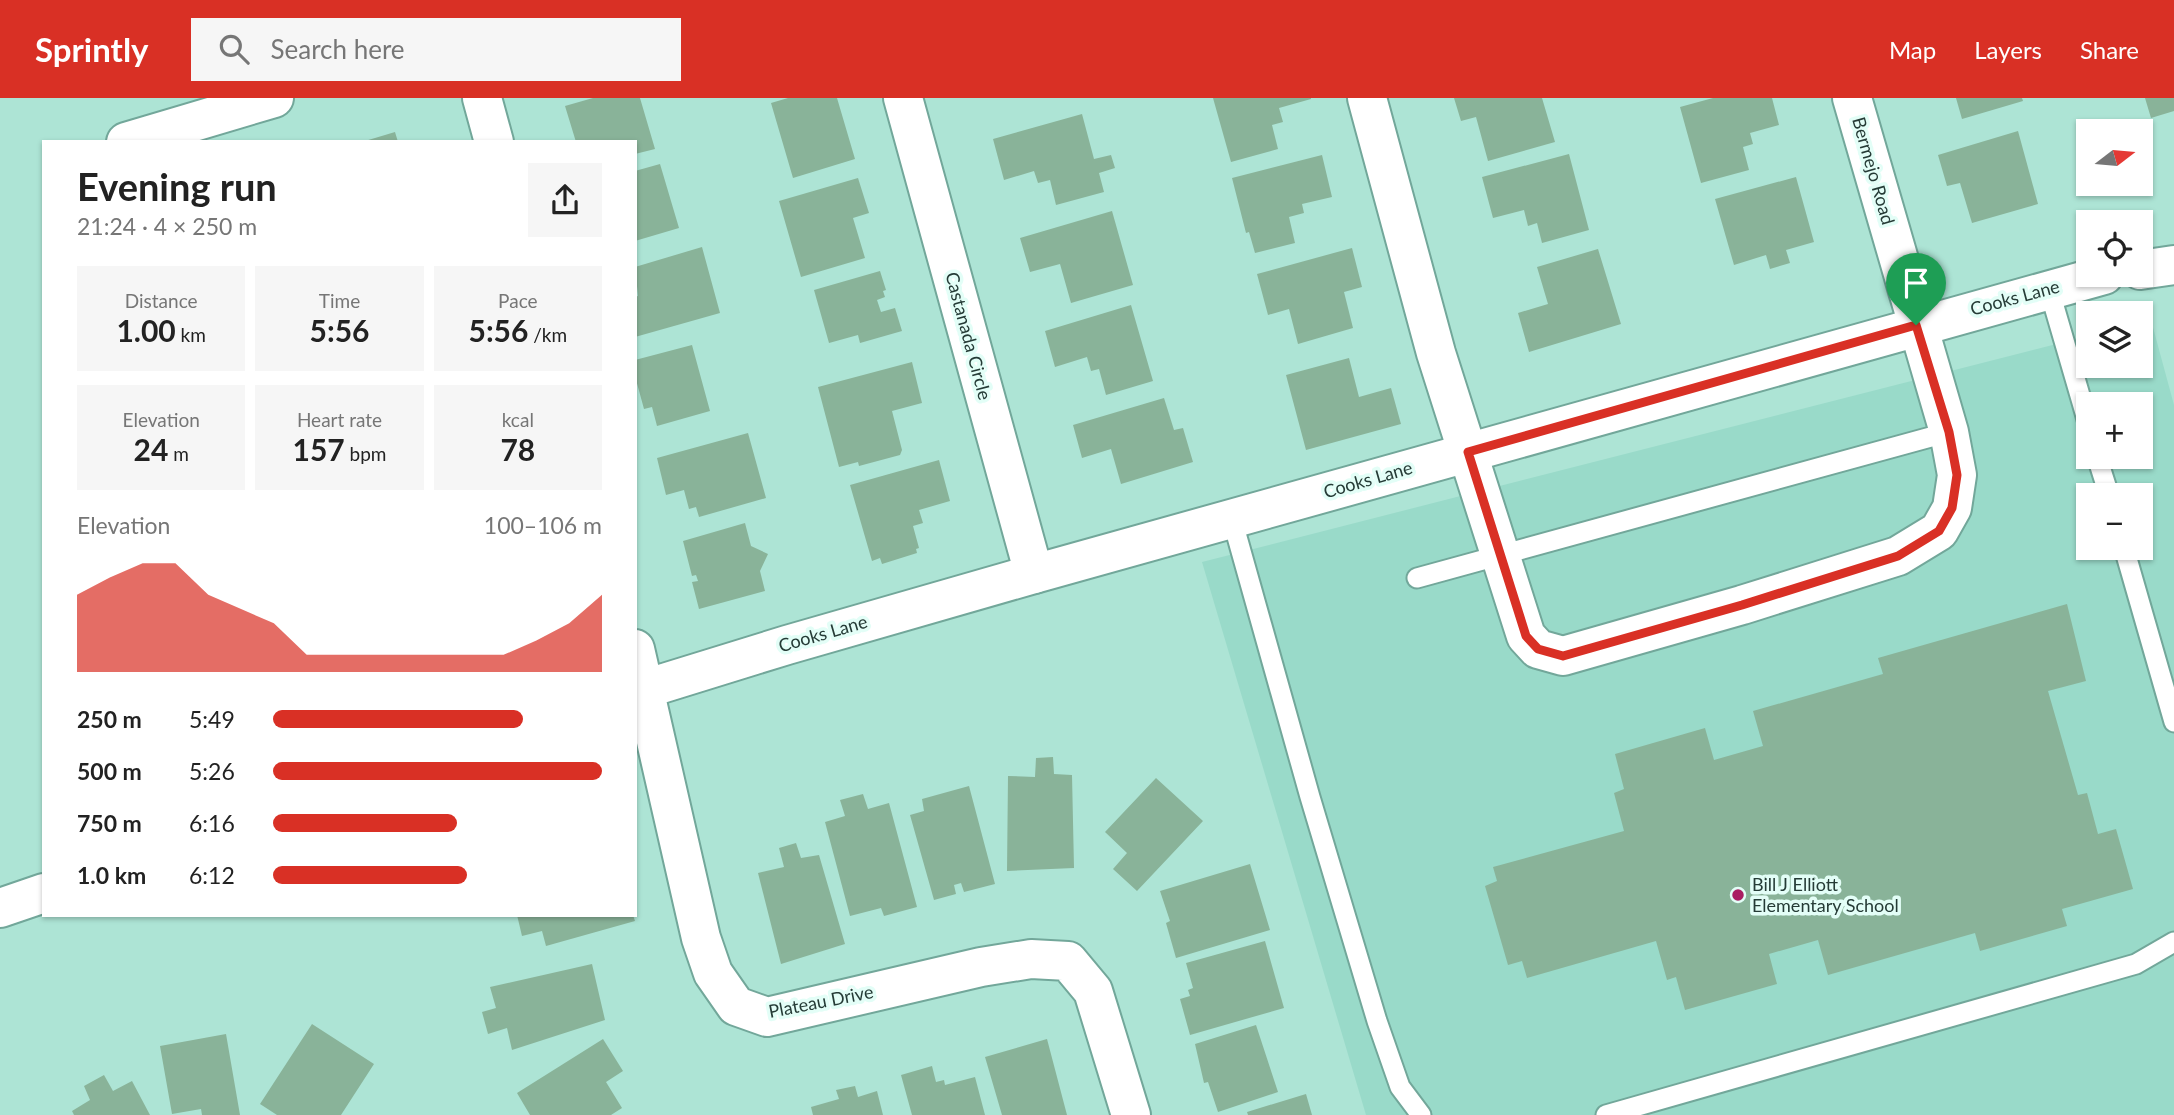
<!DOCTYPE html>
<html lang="en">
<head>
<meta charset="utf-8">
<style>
  :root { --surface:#fff; --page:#f6f6f6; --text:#222; --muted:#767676; --accent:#d93025 }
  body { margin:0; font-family:Lato,sans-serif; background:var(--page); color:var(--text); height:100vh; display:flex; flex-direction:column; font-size:26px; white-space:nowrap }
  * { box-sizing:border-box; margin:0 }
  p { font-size:23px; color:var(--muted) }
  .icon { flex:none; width:38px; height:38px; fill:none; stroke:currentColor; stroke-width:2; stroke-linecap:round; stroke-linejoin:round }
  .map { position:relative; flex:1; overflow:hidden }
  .sheet { position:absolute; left:42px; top:42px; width:595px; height:777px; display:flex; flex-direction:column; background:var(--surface); border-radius:0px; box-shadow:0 2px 5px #0004 }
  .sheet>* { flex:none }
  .needle { width:46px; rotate:74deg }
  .buttons { position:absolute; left:2076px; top:21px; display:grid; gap:14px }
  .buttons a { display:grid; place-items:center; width:77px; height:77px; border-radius:0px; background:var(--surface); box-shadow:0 2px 5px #0004; font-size:35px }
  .pin { position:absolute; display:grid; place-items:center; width:60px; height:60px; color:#fff; margin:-72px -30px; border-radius:50% 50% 50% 0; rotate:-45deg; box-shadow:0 0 7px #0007 }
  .pin .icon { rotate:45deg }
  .round { display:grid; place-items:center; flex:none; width:74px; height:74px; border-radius:0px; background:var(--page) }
  .head { display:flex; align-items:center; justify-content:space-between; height:119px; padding:0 35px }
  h1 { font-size:38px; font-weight:700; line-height:52px }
  .stats { display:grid; grid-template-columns:repeat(3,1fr); gap:10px; height:119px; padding:7px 35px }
  .stats div { display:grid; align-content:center; border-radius:0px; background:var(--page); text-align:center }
  .stats b { font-size:30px; font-weight:700 }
  .stats small { font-size:19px; font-weight:400 }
  .stats p { font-size:19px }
  .chart { height:196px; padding:14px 35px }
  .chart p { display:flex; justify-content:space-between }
  .chart svg { width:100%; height:126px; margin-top:7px; fill:var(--accent); opacity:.7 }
  ul { padding:0 35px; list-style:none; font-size:23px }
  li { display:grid; grid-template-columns:112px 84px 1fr; align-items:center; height:52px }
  li i { height:18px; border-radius:9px; background:var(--accent) }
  header { display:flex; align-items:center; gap:42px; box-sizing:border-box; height:98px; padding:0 35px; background:var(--accent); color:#fff }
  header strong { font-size:33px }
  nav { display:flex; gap:38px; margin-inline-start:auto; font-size:24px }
  .search { width:490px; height:63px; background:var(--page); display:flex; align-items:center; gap:18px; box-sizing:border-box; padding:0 24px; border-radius:0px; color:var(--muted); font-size:26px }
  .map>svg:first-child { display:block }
  .built { fill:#99dac9; fill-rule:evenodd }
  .building { fill:#89b399 }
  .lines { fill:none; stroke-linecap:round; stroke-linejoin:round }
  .service-casing { stroke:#72a79a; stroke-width:23 }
  .minor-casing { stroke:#72a79a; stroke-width:42 }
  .secondary-casing { stroke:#72a79a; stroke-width:42 }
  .service { stroke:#fff; stroke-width:19 }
  .minor { stroke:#fff; stroke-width:38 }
  .secondary { stroke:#fff; stroke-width:38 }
  .route-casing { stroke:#fff; stroke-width:14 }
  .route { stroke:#d93025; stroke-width:9 }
  .poi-dot { fill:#a91e62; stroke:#e3fef7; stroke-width:2.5 }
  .labels { text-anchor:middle; stroke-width:7; stroke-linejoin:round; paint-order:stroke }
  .street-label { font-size:18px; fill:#253b36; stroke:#e3fef7 }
  .poi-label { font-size:18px; fill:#253b36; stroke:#e3fef7; text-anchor:start }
</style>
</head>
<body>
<header>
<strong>Sprintly</strong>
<div class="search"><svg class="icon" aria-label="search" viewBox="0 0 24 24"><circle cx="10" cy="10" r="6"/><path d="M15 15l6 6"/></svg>Search here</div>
<nav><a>Map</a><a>Layers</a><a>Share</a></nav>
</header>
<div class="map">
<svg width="2174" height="1017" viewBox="0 0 2174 1017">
  <rect width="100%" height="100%" fill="#ade4d5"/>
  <path class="built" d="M 2151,222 L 2174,307 L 2174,1017 L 1366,1017 L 1202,464 L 2088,238 L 2088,268 L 2140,268 L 2140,225 ZM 2088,306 L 2140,306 L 2140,359 L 2088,359 ZM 2088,397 L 2140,397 L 2140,450 L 2088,450 Z"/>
  <path class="building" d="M 593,0 L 640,0 L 655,51 L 635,56 L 635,44 L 576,44 L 565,8 Z
    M 788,0 L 837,0 L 855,61 L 793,80 L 771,5 Z
    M 1213,0 L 1311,0 L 1311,1 L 1279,10 L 1283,24 L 1272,27 L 1278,51 L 1231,64 Z
    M 1454,0 L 1542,0 L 1555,44 L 1488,63 L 1476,19 L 1461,23 Z
    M 1713,0 L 1772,0 L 1779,27 L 1750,35 L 1753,46 L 1743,49 L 1749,72 L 1701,85 L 1680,9 Z
    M 1956,0 L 2022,0 L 2023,3 L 1962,21 Z
    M 2145,0 L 2174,0 L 2174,13 L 2151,20 Z
    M 1082,16 L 1094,61 L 1111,57 L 1115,70 L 1099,75 L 1104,94 L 1056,107 L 1050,82 L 1038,85 L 1034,73 L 1004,82 L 993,41 Z
    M 2018,33 L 2038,106 L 1972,125 L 1960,85 L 1947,88 L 1938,57 Z
    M 395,34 L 398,44 L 365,44 L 365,43 Z
    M 1569,56 L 1589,132 L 1542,145 L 1537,125 L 1528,128 L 1524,112 L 1493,120 L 1482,79 Z
    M 1322,57 L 1332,99 L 1302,106 L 1304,115 L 1289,119 L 1295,145 L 1255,155 L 1249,134 L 1246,135 L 1232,80 Z
    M 660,66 L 679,130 L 635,143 L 635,73 Z
    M 1796,79 L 1814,144 L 1786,152 L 1790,165 L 1770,171 L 1766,157 L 1734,167 L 1715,101 Z
    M 858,80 L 869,115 L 853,120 L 865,160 L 801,179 L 779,103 Z
    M 1112,113 L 1133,187 L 1071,205 L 1060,166 L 1030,174 L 1020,140 Z
    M 702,149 L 720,215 L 635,239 L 635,199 L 638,198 L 635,169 Z
    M 1352,150 L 1362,189 L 1344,194 L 1353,230 L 1298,246 L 1289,211 L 1268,217 L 1257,176 Z
    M 1598,151 L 1621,226 L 1529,254 L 1518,215 L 1548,206 L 1537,169 Z
    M 880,173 L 886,192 L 883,193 L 885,199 L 877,202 L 881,214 L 895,210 L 902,233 L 860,245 L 858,237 L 829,245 L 814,192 Z
    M 1131,207 L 1153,283 L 1106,297 L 1099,271 L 1091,273 L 1087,259 L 1055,269 L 1045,233 Z
    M 692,247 L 710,313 L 657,328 L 652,309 L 644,311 L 635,278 L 635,262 Z
    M 1349,260 L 1359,299 L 1391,290 L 1401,326 L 1306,352 L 1286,277 Z
    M 912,264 L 922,305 L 892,313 L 902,352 L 900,357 L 859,368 L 858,364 L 839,369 L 818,289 Z
    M 1164,300 L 1174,332 L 1183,330 L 1193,364 L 1121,386 L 1111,351 L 1082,360 L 1073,327 Z
    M 748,335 L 766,400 L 699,419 L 696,409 L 689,411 L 684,392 L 666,397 L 657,360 Z
    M 939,362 L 950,403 L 919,412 L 923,425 L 913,428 L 919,450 L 916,451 L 917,455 L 882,466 L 880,460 L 872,463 L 850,387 Z
    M 745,425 L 751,448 L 768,456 L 760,473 L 765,493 L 699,511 L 692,484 L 698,483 L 696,477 L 692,478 L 683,443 Z
    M 2067,506 L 2086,583 L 2048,593 L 2078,697 L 2087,695 L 2098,736 L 2116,731 L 2133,791 L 2062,811 L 2067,828 L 1980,853 L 1975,835 L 1828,877 L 1818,842 L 1769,856 L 1777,886 L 1685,912 L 1676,879 L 1667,882 L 1656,843 L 1527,880 L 1522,863 L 1508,867 L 1485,788 L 1497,783 L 1493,769 L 1624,733 L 1614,695 L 1624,691 L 1615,656 L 1705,630 L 1714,662 L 1763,648 L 1753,613 L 1883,576 L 1878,560 Z
    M 1053,659 L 1054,676 L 1072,677 L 1074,770 L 1007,773 L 1008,678 L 1035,679 L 1036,660 Z
    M 1156,680 L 1203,723 L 1137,793 L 1113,771 L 1127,755 L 1105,734 Z
    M 969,688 L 995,786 L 964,794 L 961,785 L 954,787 L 956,796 L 934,802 L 910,717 L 924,713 L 922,701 Z
    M 863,696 L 868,711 L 889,705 L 917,809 L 884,818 L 881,810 L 850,818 L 825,724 L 845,718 L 840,702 Z
    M 796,745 L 801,760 L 819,757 L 845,846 L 781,866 L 758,775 L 784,769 L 779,750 Z
    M 1250,766 L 1270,832 L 1176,860 L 1166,825 L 1170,823 L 1160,793 Z
    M 517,817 L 633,817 L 635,823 L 546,848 L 542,833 L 522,838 Z
    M 1265,843 L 1284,910 L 1190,937 L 1180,901 L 1190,898 L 1188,892 L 1193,890 L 1186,865 Z
    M 592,866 L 605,922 L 512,952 L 507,930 L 488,936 L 482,914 L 496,910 L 490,889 Z
    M 312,926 L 374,966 L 341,1017 L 277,1017 L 260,1006 Z
    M 1256,927 L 1278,994 L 1218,1014 L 1208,984 L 1204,985 L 1195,946 Z
    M 226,936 L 240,1017 L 202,1017 L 201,1011 L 172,1016 L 160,948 Z
    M 603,941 L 623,973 L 606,984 L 622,1010 L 611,1017 L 530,1017 L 517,995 Z
    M 1047,941 L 1067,1017 L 1002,1017 L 985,959 Z
    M 932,968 L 936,984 L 944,982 L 945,987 L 975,979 L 985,1017 L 912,1017 L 901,977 Z
    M 104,977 L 113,993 L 132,983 L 150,1017 L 74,1017 L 72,1013 L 90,1002 L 84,988 Z
    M 855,988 L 858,999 L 877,993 L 883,1017 L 813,1017 L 811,1009 L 839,1001 L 836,992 Z
    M 1306,996 L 1312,1017 L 1248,1017 L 1247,1014 Z"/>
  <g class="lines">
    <defs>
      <path id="service" d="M 2049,191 L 2088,325
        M 2097,359 L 2109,397
        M 1232,421 L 1310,699 L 1377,923 L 1400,989 L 1421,1017
        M 2124,450 L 2174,624
        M 1417,480 L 1949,334
        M 1606,1017 L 2136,866 L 2174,844"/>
      <path id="minor" d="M 482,0 L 494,44
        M 903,0 L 1034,476
        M 1367,0 L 1436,255 L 1526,538 L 1538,551 L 1563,558 L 1742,507 L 1898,458 L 1939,433 L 1952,410 L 1957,377 L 1949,334 L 1852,0
        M 126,44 L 274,0
        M 635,551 L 701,840 L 713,875 L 736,908 L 767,919 L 981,869 L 1031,861 L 1068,863 L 1093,893 L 1131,1017"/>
      <path id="secondary" d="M 2140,172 L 2174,167
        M 635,594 L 787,547 L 1034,476 L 2104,177
        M 0,810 L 44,795"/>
    </defs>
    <use href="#service" class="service-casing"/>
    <use href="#minor" class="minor-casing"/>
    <use href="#secondary" class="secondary-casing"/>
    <use href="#service" class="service"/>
    <use href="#minor" class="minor"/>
    <use href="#secondary" class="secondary"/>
  </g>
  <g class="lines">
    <defs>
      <path id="route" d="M 1916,227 L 1949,334 L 1957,377 L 1952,410 L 1939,433 L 1898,458 L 1742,507 L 1563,558 L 1538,551 L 1526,538 L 1468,354 Z"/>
    </defs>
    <use href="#route" class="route-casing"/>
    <use href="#route" class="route"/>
  </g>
  <circle class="poi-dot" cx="1738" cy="797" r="7"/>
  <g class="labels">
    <g class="street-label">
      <text transform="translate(1873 73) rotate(74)" y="6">Bermejo Road</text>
      <text transform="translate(2015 200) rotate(-15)" y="6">Cooks Lane</text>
      <text transform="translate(968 238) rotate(75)" y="6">Castanada Circle</text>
      <text transform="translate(1368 382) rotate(-16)" y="6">Cooks Lane</text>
      <text transform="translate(823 536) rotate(-16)" y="6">Cooks Lane</text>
      <text transform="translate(821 904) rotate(-11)" y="6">Plateau Drive</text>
    </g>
    <g class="poi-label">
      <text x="1752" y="793">Bill J Elliott<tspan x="1752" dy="21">Elementary School</tspan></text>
    </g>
  </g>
</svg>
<div class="buttons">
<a><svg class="needle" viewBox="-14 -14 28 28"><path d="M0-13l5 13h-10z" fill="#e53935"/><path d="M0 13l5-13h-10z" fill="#767676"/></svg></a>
<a><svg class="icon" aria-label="locate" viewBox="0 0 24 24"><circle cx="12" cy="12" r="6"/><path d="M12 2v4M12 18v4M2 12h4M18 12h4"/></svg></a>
<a><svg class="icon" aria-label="layers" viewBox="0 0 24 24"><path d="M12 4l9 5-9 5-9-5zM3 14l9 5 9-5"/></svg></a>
<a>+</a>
<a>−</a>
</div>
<div class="pin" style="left:1916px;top:227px;background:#1e9e55"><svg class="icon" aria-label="arrive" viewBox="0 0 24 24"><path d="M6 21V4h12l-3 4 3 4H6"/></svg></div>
<section class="sheet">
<div class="head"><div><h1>Evening run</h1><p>21:24 · 4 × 250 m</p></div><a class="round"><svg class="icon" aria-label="share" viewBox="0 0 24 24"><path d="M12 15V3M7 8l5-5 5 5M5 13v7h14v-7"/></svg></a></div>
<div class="stats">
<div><p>Distance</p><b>1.00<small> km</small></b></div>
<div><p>Time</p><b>5:56</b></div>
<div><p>Pace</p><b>5:56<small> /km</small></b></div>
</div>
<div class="stats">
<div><p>Elevation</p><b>24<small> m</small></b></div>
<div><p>Heart rate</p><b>157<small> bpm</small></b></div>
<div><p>kcal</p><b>78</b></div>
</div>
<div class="chart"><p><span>Elevation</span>100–106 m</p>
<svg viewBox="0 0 160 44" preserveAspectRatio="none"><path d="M0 44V17L10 11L20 6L30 6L40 17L50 22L60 27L70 38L80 38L90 38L100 38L110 38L120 38L130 38L140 33L150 27L160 17V44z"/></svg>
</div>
<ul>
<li><b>250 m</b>5:49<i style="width:76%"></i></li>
<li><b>500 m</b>5:26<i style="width:100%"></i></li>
<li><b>750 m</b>6:16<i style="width:56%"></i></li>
<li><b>1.0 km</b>6:12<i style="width:59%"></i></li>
</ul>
</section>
</div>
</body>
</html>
